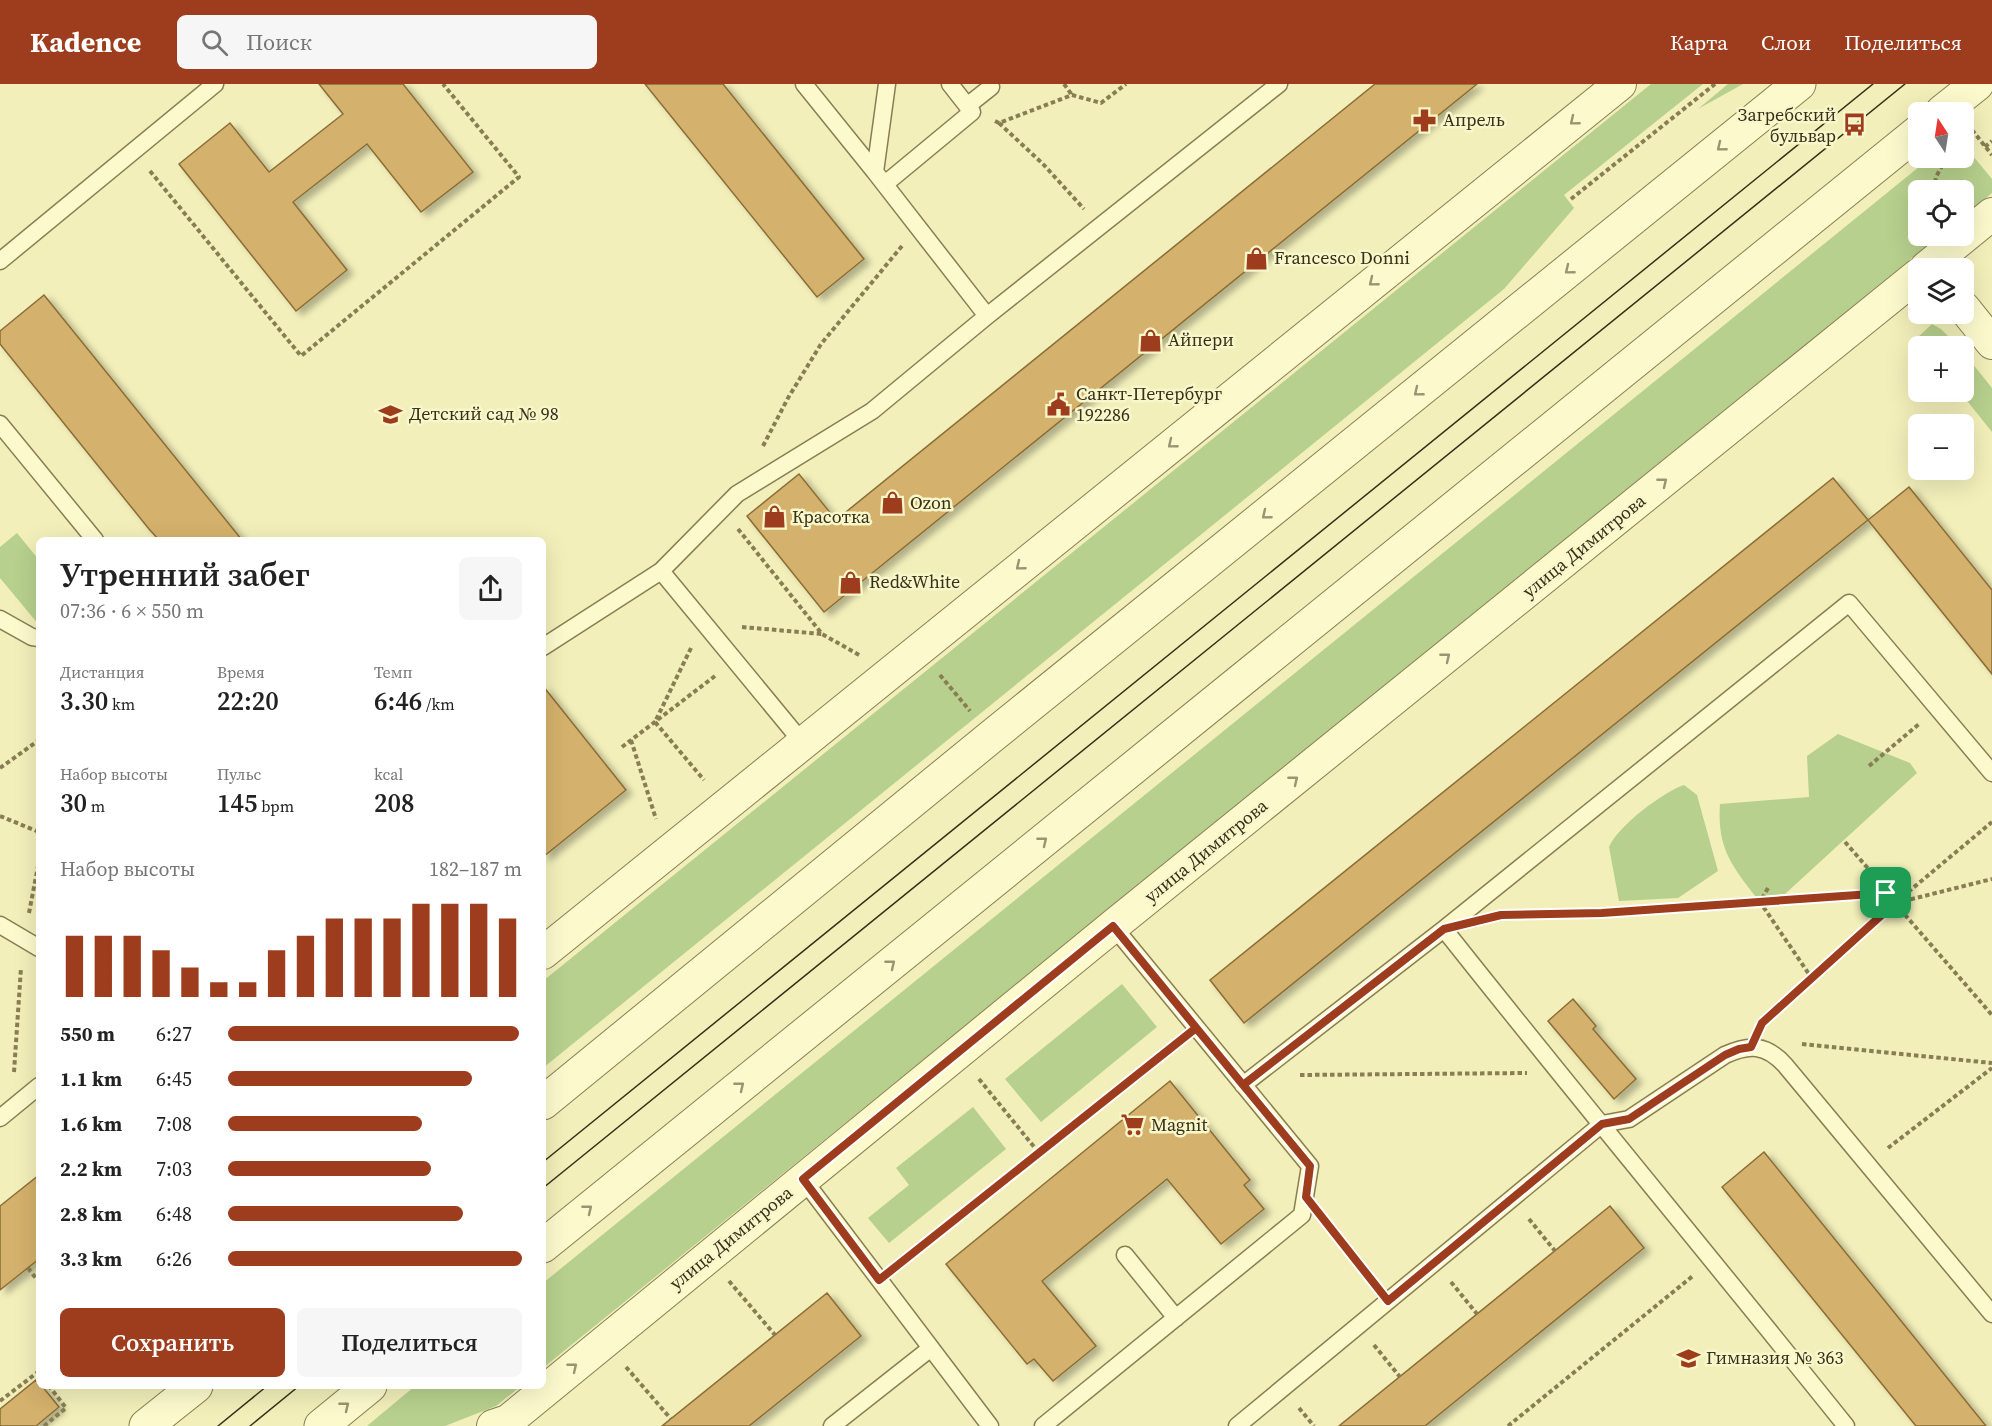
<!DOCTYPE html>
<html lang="ru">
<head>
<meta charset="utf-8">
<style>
  :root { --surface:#fff; --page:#f6f6f6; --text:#222; --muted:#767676; --accent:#9e3d1d }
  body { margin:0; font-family:"Source Serif 4",serif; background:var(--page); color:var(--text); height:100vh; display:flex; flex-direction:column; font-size:22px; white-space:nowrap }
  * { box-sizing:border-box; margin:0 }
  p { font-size:20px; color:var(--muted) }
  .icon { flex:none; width:33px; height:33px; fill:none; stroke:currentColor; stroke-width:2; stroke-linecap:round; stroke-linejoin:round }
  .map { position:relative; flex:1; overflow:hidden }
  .sheet { position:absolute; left:36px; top:453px; width:510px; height:852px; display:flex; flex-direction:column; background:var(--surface); border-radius:9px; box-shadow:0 6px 24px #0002 }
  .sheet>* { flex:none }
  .needle { width:39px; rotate:348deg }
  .tools { position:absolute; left:1908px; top:18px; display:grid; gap:12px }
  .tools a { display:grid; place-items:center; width:66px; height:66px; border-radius:9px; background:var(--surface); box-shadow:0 6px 24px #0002; font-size:30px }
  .pin { position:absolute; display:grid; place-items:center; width:51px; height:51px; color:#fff; margin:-26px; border-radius:12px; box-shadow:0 3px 9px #0006 }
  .round { display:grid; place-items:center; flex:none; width:63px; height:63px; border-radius:9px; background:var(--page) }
  .head { display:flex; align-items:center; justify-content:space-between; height:102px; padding:0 24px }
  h1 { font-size:33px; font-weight:600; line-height:45px }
  .stats { display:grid; grid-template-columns:repeat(3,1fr); gap:9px; height:102px; padding:6px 24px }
  .stats div { display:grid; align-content:center }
  .stats b { font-size:26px; font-weight:600 }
  .stats small { font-size:16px; font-weight:400 }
  .stats p { font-size:16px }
  .chart { height:168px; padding:12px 24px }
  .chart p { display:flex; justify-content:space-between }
  .chart svg { width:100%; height:108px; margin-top:6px; stroke:var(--accent); stroke-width:6 }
  .cta { display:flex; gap:12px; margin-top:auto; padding:12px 24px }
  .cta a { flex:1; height:69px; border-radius:9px; background:var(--accent); color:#fff; font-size:24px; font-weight:600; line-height:69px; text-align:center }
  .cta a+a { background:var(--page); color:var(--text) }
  ul { padding:0 24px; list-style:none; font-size:20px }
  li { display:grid; grid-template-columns:96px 72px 1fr; align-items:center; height:45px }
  li i { height:15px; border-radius:8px; background:var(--accent) }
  header { display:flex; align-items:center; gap:36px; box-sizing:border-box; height:84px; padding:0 30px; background:var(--accent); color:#fff }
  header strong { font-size:28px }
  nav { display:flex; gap:33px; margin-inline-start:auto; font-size:21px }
  .search { width:420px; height:54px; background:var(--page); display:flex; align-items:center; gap:15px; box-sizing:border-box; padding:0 21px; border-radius:9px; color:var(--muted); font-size:22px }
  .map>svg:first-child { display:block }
  .green { fill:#b7d08d }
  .building { fill:#d4b16c; stroke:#8b6d36; stroke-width:1.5; filter:url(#shadow) }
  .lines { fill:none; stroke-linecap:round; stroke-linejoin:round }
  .service-casing { stroke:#897e53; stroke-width:19 }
  .minor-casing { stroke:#897e53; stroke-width:34 }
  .tertiary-casing { stroke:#897e53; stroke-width:35 }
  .path { stroke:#897e53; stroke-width:4; stroke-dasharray:4.5 3; stroke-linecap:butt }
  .service { stroke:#fcfacd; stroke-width:16 }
  .minor { stroke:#fcfacd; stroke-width:32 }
  .tertiary { stroke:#fcfacd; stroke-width:33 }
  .tram { stroke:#372f19; stroke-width:1.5 }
  .oneway { stroke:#9a9473 }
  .route-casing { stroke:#fff; stroke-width:12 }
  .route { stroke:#9e3d1d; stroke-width:8 }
  .labels { text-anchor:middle; stroke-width:5; stroke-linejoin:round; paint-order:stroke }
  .poi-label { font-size:18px; fill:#372f19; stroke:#f8f7ca; text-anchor:start }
  .street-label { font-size:18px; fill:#372f19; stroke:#f8f7ca }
</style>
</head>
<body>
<header>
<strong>Kadence</strong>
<div class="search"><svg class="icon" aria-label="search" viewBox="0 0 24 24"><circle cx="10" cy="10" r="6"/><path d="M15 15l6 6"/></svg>Поиск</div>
<nav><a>Карта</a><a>Слои</a><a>Поделиться</a></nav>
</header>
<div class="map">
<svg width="1992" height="1342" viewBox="0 0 1992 1342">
  <defs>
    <filter id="shadow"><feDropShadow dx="6" dy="4" stdDeviation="3" flood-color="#0004"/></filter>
  </defs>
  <rect width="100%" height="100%" fill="#f2efba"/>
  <path class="green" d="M 1651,0 L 1703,0 L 1564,111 L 1574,124 L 1504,205 L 543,984 L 543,897 Z
    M 1728,0 L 1743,0 L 1698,25 Z
    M 1964,61 L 1992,95 L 1992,109 L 1964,132 L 1964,106 L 1918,106 L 1918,152 L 1939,152 L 543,1284 L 543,1199 L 1930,74 L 1964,74 Z
    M 1932,240 L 1941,245 L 1958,262 L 1924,262 L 1917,254 Z
    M 1964,269 L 1992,304 L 1992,348 L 1960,308 L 1964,308 Z
    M 17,449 L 39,476 L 39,541 L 0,494 L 0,463 Z
    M 1838,650 L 1910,679 L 1917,689 L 1785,810 L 1756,813 C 1731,781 1717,763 1720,720 L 1809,713 L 1807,672 Z
    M 1684,701 L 1697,711 L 1718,787 L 1678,814 L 1619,817 L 1609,763 C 1618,742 1663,708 1684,701 Z
    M 1122,900 L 1157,943 L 1041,1038 L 1005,995 Z
    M 973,1023 L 1006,1065 L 889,1159 L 868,1134 L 909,1101 L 896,1084 Z
    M 415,1302 L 521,1302 L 496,1322 L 445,1342 L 367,1342 Z"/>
  <path class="building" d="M 319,0 L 403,0 L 473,88 L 421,128 L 367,60 L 293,118 L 347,186 L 296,227 L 179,80 L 230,39 L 269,88 L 343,30 Z
    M 645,0 L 723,0 L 864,175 L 817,213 Z
    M 1375,0 L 1477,0 L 824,528 L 747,432 L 799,390 L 836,436 Z
    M 44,211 L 242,456 L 159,456 L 149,445 L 0,260 L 0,247 Z
    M 1833,394 L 1868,436 L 1244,939 L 1210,896 Z
    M 1909,403 L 1992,506 L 1992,590 L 1868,436 Z
    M 543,602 L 626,706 L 543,773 Z
    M 1573,915 L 1596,942 L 1593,945 L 1636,995 L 1614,1015 L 1548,937 Z
    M 1170,997 L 1250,1096 L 1244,1101 L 1264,1125 L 1221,1160 L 1167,1095 L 1042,1197 L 1096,1262 L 1053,1297 L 1034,1275 L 1027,1280 L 946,1180 Z
    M 1764,1068 L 1885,1217 L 1986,1342 L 1916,1342 L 1722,1103 Z
    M 39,1091 L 39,1175 L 0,1206 L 0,1122 Z
    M 1610,1122 L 1644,1164 L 1425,1342 L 1339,1342 Z
    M 827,1209 L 861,1252 L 749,1342 L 662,1342 Z
    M 36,1296 L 39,1302 L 42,1302 L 59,1323 L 36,1342 L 0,1342 L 0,1325 Z"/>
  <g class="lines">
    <defs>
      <path id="service" d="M 804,0 L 875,88
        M 887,0 L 875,88 L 987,232
        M 967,22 L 991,3
        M 885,100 L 972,28 L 950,0
        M 0,177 L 215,0
        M 0,340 L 95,456
        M 661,487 L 802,658
        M 0,535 L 32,553 L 39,554
        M 543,563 L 661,487 L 737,410 L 872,327 L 987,232 L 1279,0
        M 0,841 L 39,864
        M 1444,845 C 1576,1012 1713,1176 1846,1342
        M 1243,1001 L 1444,845 L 1849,519 L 1992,689
        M 0,1034 L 39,1002
        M 803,1095 L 990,1342
        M 1125,1171 L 1176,1234
        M 832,1342 L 931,1264
        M 1043,1342 L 1302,1131 L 1310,1082 L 1113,842
        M 1237,1342 L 1602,1040 L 1629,1035 L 1725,971 C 1749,960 1766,960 1785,981 L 1992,1230"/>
      <path id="minor" d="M 1926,184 L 1992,130
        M 1964,224 L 1992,259
        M 543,869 L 1620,0
        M 493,1342 L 508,1337 L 1113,842 L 1918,191"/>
      <path id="tertiary" d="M 1942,28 L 1977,0
        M 543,1019 L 992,652 L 1799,0
        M 543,1162 L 1918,48
        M 146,1342 L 196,1302
        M 321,1342 L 370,1302"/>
    </defs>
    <use href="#service" class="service-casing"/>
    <use href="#minor" class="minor-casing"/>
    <use href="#tertiary" class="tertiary-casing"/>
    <path class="path" d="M 1064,0 L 1072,11
      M 995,37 L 999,39 L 1072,11 L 1101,19 L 1126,0
      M 999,39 L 1043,80 L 1084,125
      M 1972,46 L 1992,71
      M 1985,63 L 1992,57
      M 150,87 L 301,272 L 519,93 L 443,0
      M 1934,106 L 1936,93 L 1946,74
      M 1571,115 L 1715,0
      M 763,362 L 788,314 L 821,260 L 902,162
      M 738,445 L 822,550 L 861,572
      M 742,543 L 822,550
      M 691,564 L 655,638 L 704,696
      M 940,591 L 970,627
      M 631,656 L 656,735
      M 622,663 L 715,592
      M 1869,682 L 1919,640
      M 0,684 L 39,656
      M 0,732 L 39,748
      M 1845,758 L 1879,797 L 1886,809
      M 1768,804 L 1760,818 L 1811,893
      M 1896,819 L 1992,795
      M 29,829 L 39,777
      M 1503,831 L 1602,829 L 1886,809 L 1992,931
      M 1763,938 L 1895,819 L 1992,738
      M 1802,960 L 1992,979
      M 14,988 L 21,884
      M 1300,991 L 1527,989
      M 979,995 L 1039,1069
      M 1888,1064 L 1992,984
      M 1529,1135 L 1555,1167
      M 1327,1139 L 1373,1197
      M 899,1181 L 1177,959
      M 28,1184 L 39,1198
      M 729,1197 L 775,1251
      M 1451,1198 L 1477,1230
      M 1374,1261 L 1400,1293
      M 626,1283 L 671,1335
      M 0,1317 L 38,1288 L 39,1290
      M 1299,1324 L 1314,1342
      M 44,1342 L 66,1324 L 49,1302
      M 1508,1342 L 1694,1191"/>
    <use href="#service" class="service"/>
    <use href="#minor" class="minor"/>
    <use href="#tertiary" class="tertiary"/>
    <path class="tram" d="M 543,1078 L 1873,0
      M 543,1104 L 1905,0
      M 218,1342 L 267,1302
      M 250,1342 L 299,1302"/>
  </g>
  <defs><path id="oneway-chevron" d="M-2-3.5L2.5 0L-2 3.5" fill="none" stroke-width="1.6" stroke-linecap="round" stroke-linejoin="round" transform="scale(1.5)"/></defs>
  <g class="oneway">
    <use href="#oneway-chevron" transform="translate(1574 37) rotate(141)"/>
    <use href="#oneway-chevron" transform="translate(1721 63) rotate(141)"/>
    <use href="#oneway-chevron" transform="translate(1569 186) rotate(141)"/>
    <use href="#oneway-chevron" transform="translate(1373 198) rotate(141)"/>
    <use href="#oneway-chevron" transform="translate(1418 308) rotate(141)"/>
    <use href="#oneway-chevron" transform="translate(1172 360) rotate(141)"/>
    <use href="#oneway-chevron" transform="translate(1663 398) rotate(-39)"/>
    <use href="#oneway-chevron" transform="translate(1266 431) rotate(141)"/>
    <use href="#oneway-chevron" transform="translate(1020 482) rotate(141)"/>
    <use href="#oneway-chevron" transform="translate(1446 573) rotate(-39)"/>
    <use href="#oneway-chevron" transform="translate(1294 696) rotate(-39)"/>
    <use href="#oneway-chevron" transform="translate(1043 757) rotate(-39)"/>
    <use href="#oneway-chevron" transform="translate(891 880) rotate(-39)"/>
    <use href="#oneway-chevron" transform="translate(740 1002) rotate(-39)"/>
    <use href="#oneway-chevron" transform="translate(588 1125) rotate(-39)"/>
    <use href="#oneway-chevron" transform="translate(573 1283) rotate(-39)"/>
    <use href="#oneway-chevron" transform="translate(345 1322) rotate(-39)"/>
  </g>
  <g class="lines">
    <defs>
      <path id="route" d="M 1886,809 L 1602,829 L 1501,831 L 1444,845 L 1243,1001 L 1113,842 L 803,1095 L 879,1196 L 1196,944 L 1310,1082 L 1306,1113 L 1388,1217 L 1602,1040 L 1629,1035 L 1725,971 L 1739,965 L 1751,963 L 1762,939 L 1895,819 L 1886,809"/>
    </defs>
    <use href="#route" class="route-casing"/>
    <use href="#route" class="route"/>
  </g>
  <defs>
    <symbol id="pharmacy-bare" viewBox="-9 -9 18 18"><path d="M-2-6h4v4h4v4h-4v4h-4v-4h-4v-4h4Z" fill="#9e3d1d" stroke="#f8f7ca" stroke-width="2.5" paint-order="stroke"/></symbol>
    <symbol id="bus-bare" viewBox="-9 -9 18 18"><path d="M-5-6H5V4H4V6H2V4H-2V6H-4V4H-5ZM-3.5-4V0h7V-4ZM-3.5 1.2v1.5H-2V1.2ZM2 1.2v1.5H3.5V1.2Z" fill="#9e3d1d" stroke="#f8f7ca" stroke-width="2.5" paint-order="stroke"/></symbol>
    <symbol id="shop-bare" viewBox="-9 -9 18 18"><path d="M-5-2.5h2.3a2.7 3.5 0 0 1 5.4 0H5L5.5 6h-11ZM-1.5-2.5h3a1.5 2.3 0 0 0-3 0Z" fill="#9e3d1d" stroke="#f8f7ca" stroke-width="2.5" paint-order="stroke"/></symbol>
    <symbol id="civic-bare" viewBox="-9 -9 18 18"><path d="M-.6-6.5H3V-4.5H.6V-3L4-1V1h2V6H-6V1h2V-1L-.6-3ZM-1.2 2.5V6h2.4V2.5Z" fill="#9e3d1d" stroke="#f8f7ca" stroke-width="2.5" paint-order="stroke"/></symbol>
    <symbol id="school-bare" viewBox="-9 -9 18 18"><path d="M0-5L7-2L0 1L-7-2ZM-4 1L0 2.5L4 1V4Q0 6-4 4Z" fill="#9e3d1d" stroke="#f8f7ca" stroke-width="2.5" paint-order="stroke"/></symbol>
    <symbol id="supermarket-bare" viewBox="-9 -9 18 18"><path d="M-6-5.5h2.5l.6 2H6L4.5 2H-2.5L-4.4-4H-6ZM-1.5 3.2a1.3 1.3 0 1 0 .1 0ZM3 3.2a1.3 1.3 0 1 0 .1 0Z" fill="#9e3d1d" stroke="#f8f7ca" stroke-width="2.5" paint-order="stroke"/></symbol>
  </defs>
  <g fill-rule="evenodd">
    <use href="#pharmacy-bare" x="1408" y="20" width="33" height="33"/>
    <use href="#bus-bare" x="1838" y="24" width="33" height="33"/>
    <use href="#shop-bare" x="1240" y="158" width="33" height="33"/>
    <use href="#shop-bare" x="1134" y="240" width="33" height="33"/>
    <use href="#civic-bare" x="1042" y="304" width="33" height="33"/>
    <use href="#school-bare" x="374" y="314" width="33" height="33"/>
    <use href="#shop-bare" x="876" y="402" width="33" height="33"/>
    <use href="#shop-bare" x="758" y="416" width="33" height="33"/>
    <use href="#shop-bare" x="834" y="482" width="33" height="33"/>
    <use href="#supermarket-bare" x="1116" y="1024" width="33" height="33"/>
    <use href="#school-bare" x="1672" y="1258" width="33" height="33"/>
  </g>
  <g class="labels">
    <g class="poi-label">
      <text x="1836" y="37" text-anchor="end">Загребский<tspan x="1836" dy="21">бульвар</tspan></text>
      <text x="1443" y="42">Апрель</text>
      <text x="1274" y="180">Francesco Donni</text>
      <text x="1168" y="262">Айпери</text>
      <text x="1076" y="316">Санкт-Петербург<tspan x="1076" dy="21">192286</tspan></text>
      <text x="409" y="336">Детский сад № 98</text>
      <text x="910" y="425">Ozon</text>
      <text x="792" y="439">Красотка</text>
      <text x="869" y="504">Red&amp;White</text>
      <text x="1151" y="1047">Magnit</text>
      <text x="1706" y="1280">Гимназия № 363</text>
    </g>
    <g class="street-label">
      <text transform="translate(1584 462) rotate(-39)" y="6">улица Димитрова</text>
      <text transform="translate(1206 767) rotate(-39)" y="6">улица Димитрова</text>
      <text transform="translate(731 1154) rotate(-39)" y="6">улица Димитрова</text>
    </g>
  </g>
</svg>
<div class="tools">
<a><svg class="needle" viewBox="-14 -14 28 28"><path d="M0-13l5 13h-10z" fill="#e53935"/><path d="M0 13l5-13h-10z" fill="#767676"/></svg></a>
<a><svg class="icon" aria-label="locate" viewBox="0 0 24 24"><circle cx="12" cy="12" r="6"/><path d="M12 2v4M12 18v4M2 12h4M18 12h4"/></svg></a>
<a><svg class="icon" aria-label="layers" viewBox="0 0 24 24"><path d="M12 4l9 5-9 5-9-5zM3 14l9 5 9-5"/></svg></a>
<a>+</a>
<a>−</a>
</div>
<div class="pin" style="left:1886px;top:809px;background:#1e9e55"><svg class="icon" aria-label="arrive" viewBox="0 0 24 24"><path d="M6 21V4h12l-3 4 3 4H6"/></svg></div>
<section class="sheet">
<div class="head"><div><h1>Утренний забег</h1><p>07:36 · 6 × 550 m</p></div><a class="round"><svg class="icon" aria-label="share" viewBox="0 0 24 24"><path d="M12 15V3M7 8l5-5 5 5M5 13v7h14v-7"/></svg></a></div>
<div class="stats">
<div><p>Дистанция</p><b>3.30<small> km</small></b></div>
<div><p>Время</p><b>22:20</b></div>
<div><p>Темп</p><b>6:46<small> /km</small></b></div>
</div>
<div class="stats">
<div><p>Набор высоты</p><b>30<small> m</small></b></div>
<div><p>Пульс</p><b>145<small> bpm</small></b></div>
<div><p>kcal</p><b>208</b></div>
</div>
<div class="chart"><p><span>Набор высоты</span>182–187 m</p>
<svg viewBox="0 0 160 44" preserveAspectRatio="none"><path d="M5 44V19M15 44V19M25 44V19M35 44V25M45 44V32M55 44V38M65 44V38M75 44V25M85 44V19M95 44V12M105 44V12M115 44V12M125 44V6M135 44V6M145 44V6M155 44V12"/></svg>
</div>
<ul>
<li><b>550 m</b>6:27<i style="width:99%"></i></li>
<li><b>1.1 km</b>6:45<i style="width:83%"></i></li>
<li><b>1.6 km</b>7:08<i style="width:66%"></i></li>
<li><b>2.2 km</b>7:03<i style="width:69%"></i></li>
<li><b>2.8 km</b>6:48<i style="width:80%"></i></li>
<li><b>3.3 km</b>6:26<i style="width:100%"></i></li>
</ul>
<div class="cta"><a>Сохранить</a><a>Поделиться</a></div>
</section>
</div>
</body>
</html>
